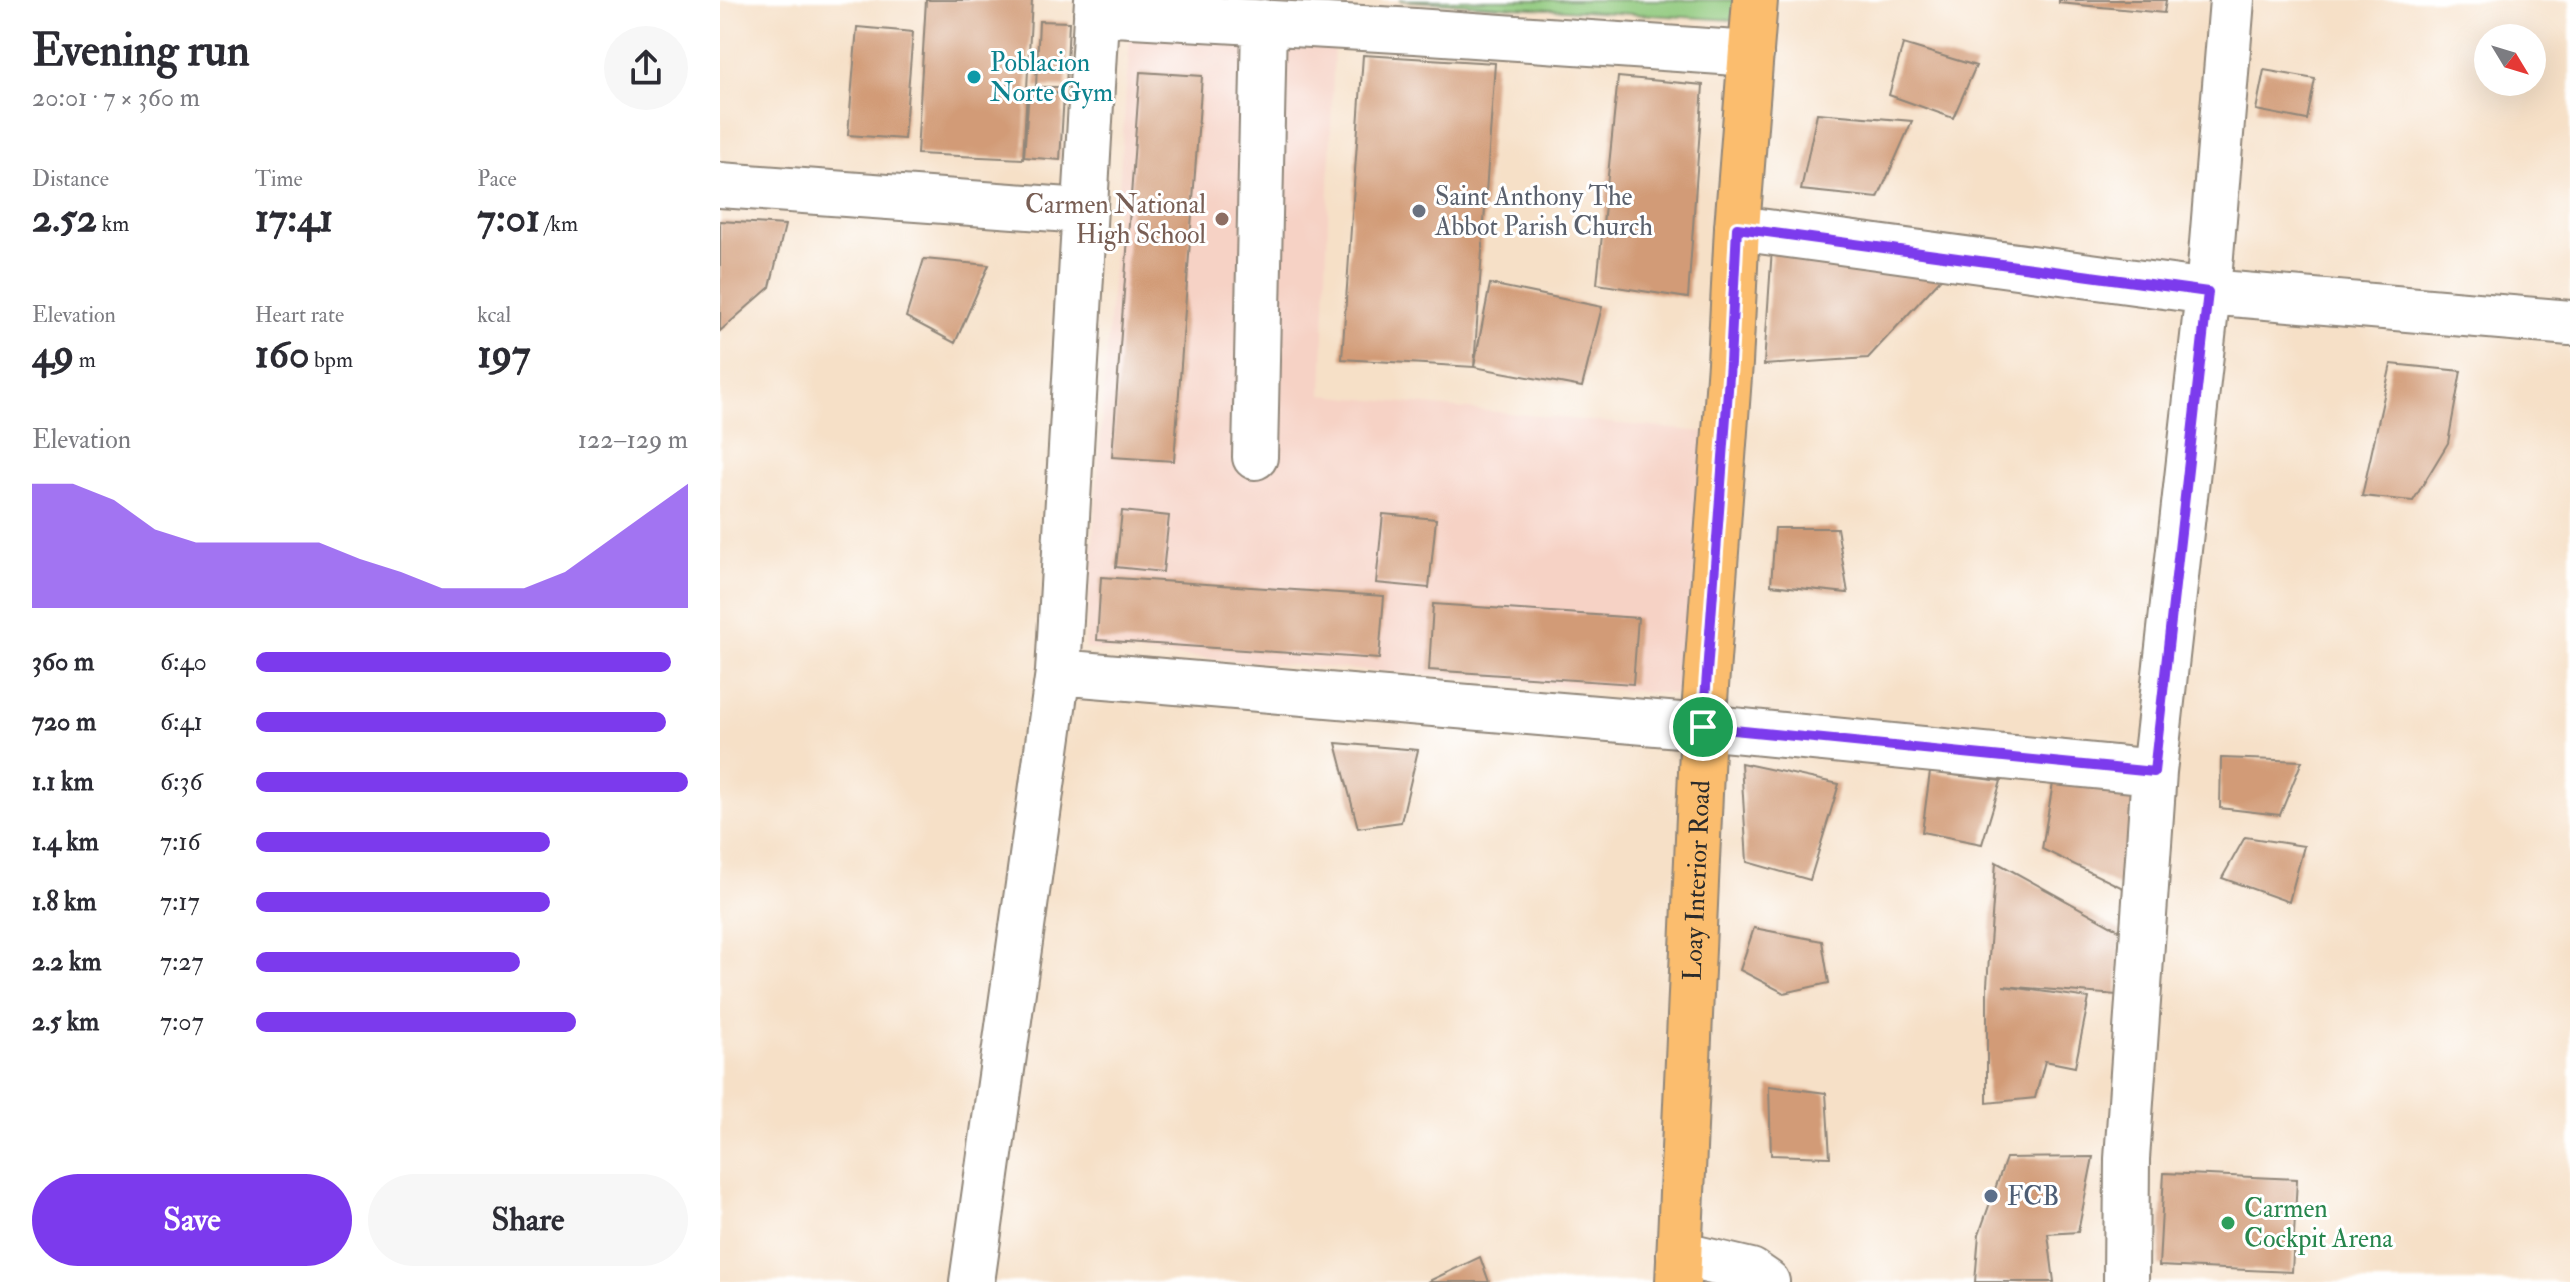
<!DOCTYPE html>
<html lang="en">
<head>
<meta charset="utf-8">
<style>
  :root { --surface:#fff; --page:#f7f7f7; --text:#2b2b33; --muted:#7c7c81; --accent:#7c3aed }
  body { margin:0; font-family:"IM FELL Double Pica",serif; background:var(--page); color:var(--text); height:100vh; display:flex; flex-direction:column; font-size:30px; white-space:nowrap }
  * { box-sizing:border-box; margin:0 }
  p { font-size:26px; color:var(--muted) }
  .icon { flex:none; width:44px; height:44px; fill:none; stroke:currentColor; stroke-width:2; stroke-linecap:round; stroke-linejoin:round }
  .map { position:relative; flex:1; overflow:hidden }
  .drawer { display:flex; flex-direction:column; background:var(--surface); width:720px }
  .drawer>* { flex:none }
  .needle { width:52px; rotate:128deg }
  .controls { position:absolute; left:1754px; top:24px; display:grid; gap:16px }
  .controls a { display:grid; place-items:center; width:72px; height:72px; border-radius:50%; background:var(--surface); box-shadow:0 8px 32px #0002; font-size:40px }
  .pin { position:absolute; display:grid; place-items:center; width:68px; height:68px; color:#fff; margin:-34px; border:4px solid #fff; border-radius:50%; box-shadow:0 2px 8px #0007 }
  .round { display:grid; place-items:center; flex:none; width:84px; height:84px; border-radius:42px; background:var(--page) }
  .overview { display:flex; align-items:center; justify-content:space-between; height:136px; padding:0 32px }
  h1 { font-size:44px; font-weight:800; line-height:60px }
  .metrics { display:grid; grid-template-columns:repeat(3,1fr); gap:12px; height:136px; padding:8px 32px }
  .metrics div { display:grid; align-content:center }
  .metrics b { font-size:40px; font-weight:800 }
  .metrics small { font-size:22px; font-weight:400 }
  .metrics p { font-size:22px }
  .chart { height:224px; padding:16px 32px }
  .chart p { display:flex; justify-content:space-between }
  .chart svg { width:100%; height:144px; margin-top:8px; fill:var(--accent); opacity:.7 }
  .action { display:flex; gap:16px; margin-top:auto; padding:16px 32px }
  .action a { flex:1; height:92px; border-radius:48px; background:var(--accent); color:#fff; font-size:32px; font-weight:800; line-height:92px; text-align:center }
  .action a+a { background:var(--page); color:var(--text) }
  ul { padding:0 32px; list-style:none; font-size:26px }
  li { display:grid; grid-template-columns:128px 96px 1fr; align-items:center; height:60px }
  li i { height:20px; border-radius:10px; background:var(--accent) }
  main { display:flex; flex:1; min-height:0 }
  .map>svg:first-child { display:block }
  .built { fill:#f6d2c5 }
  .green { fill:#90c97d; stroke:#5e7a54; stroke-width:2 }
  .building { fill:#d29b77 }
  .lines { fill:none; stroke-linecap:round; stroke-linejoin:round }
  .minor-casing { stroke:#908679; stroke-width:48 }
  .major-casing { stroke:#908679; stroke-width:48 }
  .minor { stroke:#fff; stroke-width:44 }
  .major { stroke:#fbbd6e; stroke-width:44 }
  .route-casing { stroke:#fff; stroke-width:16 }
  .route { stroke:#7c3aed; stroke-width:10 }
  .culture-dot { fill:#0f9aa8; stroke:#fff; stroke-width:3 }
  .worship-dot { fill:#6b7280; stroke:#fff; stroke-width:3 }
  .education-dot { fill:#8d6e63; stroke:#fff; stroke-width:3 }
  .service-dot { fill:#5c6f8a; stroke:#fff; stroke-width:3 }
  .leisure-dot { fill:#2e9e5b; stroke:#fff; stroke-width:3 }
  .labels { text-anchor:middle; stroke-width:6; stroke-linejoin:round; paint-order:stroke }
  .culture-label { font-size:26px; fill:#0d838f; stroke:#fff; text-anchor:start }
  .worship-label { font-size:26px; fill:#5b616d; stroke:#fff; text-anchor:start }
  .education-label { font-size:26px; fill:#785e54; stroke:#fff; text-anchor:end }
  .street-label { font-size:26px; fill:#2b2b2b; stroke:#fff }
  .service-label { font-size:26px; fill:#4e5e75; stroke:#fff; text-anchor:start }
  .leisure-label { font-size:26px; fill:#27864d; stroke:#fff; text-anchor:start }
</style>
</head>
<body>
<main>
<section class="drawer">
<div class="overview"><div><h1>Evening run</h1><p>20:01 · 7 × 360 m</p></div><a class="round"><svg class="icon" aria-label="share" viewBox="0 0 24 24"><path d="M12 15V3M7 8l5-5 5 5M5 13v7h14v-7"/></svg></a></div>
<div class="metrics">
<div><p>Distance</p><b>2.52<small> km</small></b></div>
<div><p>Time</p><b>17:41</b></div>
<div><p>Pace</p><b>7:01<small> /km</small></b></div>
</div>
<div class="metrics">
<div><p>Elevation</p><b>49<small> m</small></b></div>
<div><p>Heart rate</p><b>160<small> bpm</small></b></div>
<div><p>kcal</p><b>197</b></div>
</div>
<div class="chart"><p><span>Elevation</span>122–129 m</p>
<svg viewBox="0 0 160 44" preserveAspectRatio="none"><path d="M0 44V6L10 6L20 11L30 20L40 24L50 24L60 24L70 24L80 29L90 33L100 38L110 38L120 38L130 33L140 24L150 15L160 6V44z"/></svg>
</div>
<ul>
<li><b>360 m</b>6:40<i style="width:96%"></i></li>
<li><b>720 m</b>6:41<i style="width:95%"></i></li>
<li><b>1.1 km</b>6:36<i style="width:100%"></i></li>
<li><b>1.4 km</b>7:16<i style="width:68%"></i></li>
<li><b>1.8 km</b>7:17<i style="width:68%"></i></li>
<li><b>2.2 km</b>7:27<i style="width:61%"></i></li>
<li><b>2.5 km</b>7:07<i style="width:74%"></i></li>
</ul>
<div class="action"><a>Save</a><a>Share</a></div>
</section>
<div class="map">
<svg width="1850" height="1282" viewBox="0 0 1850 1282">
  <rect width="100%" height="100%" fill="#fff"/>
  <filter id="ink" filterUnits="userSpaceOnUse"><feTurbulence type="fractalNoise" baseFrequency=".0125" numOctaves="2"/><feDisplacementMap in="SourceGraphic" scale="16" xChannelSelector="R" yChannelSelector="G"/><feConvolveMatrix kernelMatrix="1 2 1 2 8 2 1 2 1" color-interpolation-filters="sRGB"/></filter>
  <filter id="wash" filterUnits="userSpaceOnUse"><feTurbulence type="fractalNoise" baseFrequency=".006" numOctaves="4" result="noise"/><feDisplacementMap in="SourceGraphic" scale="32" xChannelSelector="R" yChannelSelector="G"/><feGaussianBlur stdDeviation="1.8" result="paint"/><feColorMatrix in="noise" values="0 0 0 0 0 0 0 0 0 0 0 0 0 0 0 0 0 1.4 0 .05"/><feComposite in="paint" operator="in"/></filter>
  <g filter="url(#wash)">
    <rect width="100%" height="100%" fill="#f6e0c7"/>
    <path class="built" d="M 410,37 L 614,42 L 602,395 L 985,432 L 967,695 L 365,649 Z"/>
    <path class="green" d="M 679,0 L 1015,0 L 1014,20 Z"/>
    <g id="blocks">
      <path class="building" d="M 206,0 L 312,0 L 303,159 L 197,154 Z
        M 1339,0 L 1446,0 L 1444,13 L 1339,3 Z
        M 319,21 L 349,22 L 346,87 L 316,87 Z
        M 137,27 L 193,32 L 184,139 L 128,135 Z
        M 1183,44 L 1256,66 L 1233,118 L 1169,95 Z
        M 643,55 L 775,63 L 754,367 L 622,359 Z
        M 1544,70 L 1595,79 L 1587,120 L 1536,110 Z
        M 420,72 L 482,76 L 454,461 L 392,457 Z
        M 898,77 L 983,85 L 968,298 L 877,284 Z
        M 309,91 L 344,94 L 340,160 L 304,157 Z
        M 1097,113 L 1192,121 L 1158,198 L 1081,190 Z
        M 0,221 L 65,225 L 50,287 L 0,331 Z
        M 1052,248 L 1239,259 L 1148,358 L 1044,365 Z
        M 204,259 L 269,265 L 235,343 L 186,317 Z
        M 770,284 L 882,307 L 862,387 L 754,367 Z
        M 1671,364 L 1741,371 L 1728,443 L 1693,501 L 1642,496 Z
        M 402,511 L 449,516 L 443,572 L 396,567 Z
        M 663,514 L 716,519 L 709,588 L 656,583 Z
        M 1055,528 L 1117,528 L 1128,593 L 1051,585 Z
        M 381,577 L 664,596 L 659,659 L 377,640 Z
        M 713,604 L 918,618 L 913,684 L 709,670 Z
        M 616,743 L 698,750 L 681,822 L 638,828 Z
        M 1501,758 L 1582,761 L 1560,815 L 1500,808 Z
        M 1021,763 L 1119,784 L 1090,880 L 1027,862 Z
        M 1210,772 L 1281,781 L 1262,844 L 1202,832 Z
        M 1334,777 L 1420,787 L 1409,891 L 1322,849 Z
        M 1525,837 L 1584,846 L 1569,902 L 1502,878 Z
        M 1276,862 L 1401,931 L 1397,995 L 1283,986 L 1369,998 L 1355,1067 L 1325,1061 L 1315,1098 L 1267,1103 L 1267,985 Z
        M 1034,928 L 1102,941 L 1109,983 L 1064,993 L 1020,970 Z
        M 1049,1086 L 1106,1093 L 1110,1157 L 1051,1155 Z
        M 1373,1157 L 1358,1232 L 1328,1234 L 1334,1282 L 1255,1282 L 1259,1234 L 1286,1158 Z
        M 1444,1173 L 1577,1179 L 1572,1272 L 1439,1266 Z
        M 760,1257 L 769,1282 L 707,1282 Z"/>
    </g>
  </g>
  <g filter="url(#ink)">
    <use href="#blocks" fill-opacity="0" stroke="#908679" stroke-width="2"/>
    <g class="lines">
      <defs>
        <path id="minor" d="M 376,13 L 695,31 L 1031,54
          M 0,185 L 363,211
          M 1017,228 L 1488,292 L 1850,323
          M 535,457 L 544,22
          M 338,672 L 983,727 L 1434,772
          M 959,1254 L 1031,1271 L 1047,1282
          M 252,1282 L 338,672 L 377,0
          M 1406,1282 L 1407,1159 L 1434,772 L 1488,292 L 1512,0"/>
        <g id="major">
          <path id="s1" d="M 958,1282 L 983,727 L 1010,363 L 1017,228 L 1035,0"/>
        </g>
      </defs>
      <use href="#minor" class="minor-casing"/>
      <use href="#major" class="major-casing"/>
      <use href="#minor" class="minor"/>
      <use href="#major" class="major"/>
    </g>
  </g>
  <g class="lines" filter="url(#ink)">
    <defs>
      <path id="route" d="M 1017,228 L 1488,292 L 1434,772 L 983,727 L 1010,363 Z"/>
    </defs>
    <use href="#route" class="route-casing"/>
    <use href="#route" class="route"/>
  </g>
  <circle class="culture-dot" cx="254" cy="77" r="8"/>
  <circle class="worship-dot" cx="699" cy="211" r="8"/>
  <circle class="education-dot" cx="502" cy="219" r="8"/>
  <circle class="service-dot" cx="1271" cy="1196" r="8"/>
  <circle class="leisure-dot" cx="1508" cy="1223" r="8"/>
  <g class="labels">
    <g class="culture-label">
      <text x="270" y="71">Poblacion<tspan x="270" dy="30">Norte Gym</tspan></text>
    </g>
    <g class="worship-label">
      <text x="715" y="205">Saint Anthony The<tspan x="715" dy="30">Abbot Parish Church</tspan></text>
    </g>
    <g class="education-label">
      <text x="486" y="213">Carmen National<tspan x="486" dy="30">High School</tspan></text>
    </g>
    <g class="street-label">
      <text dy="9" stroke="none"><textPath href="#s1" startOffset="402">Loay Interior Road</textPath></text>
    </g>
    <g class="service-label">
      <text x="1287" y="1205">FCB</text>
    </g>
    <g class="leisure-label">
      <text x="1524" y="1217">Carmen<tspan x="1524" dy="30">Cockpit Arena</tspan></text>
    </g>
  </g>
</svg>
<div class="controls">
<a><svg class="needle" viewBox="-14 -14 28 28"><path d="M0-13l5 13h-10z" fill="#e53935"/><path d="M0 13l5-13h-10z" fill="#7c7c81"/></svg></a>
</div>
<div class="pin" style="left:983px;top:727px;background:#1e9e55"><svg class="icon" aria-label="arrive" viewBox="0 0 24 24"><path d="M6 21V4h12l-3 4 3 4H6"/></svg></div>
</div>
</main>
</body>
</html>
